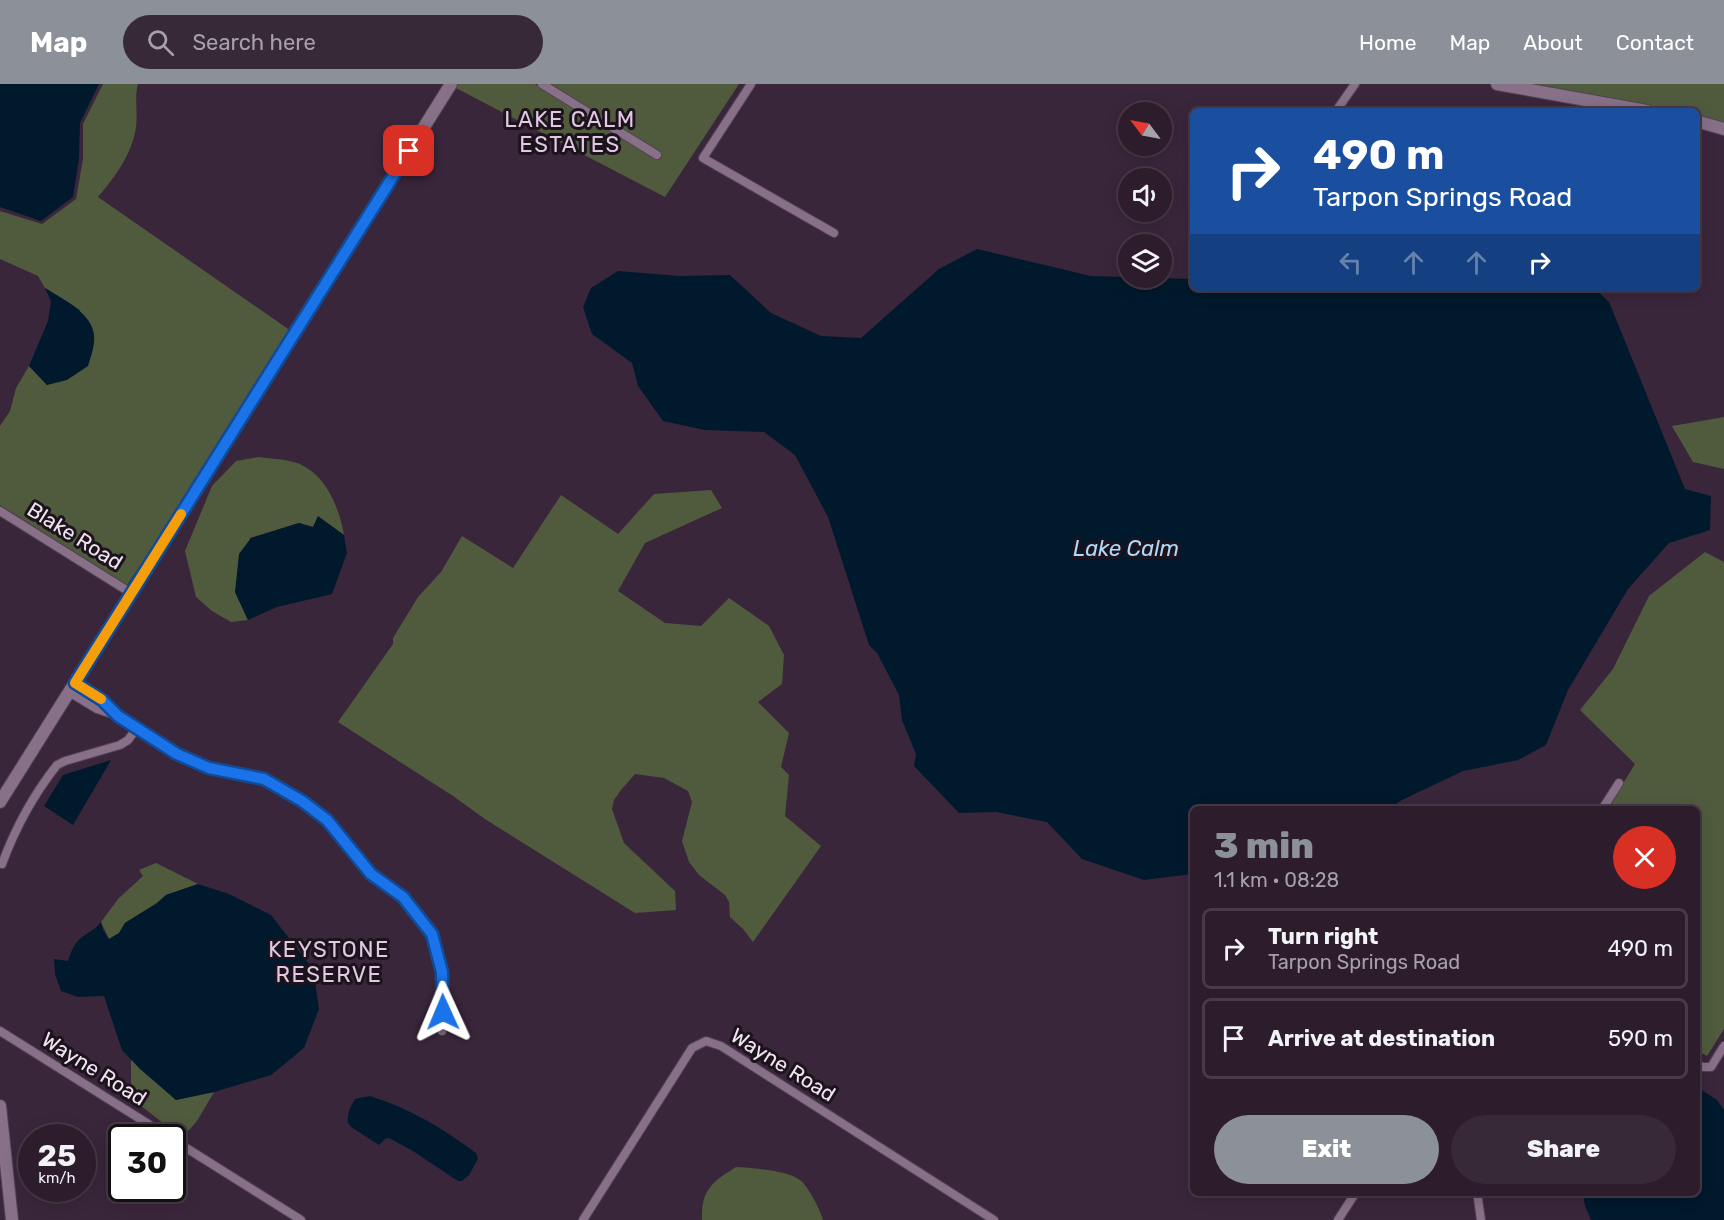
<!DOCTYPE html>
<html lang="en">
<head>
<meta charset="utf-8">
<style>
	:root { --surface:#2c1c2c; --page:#382938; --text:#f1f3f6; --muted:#a6a1a9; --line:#483a48; --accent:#8c9099 }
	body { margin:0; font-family:Rubik,sans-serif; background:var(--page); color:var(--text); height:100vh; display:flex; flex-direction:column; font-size:22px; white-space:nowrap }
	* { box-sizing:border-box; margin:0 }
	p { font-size:20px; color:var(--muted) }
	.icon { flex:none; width:33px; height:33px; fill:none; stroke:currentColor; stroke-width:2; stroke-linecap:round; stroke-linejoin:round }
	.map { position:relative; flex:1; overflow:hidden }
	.details { position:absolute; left:1190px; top:722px; width:510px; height:390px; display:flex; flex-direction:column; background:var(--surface); border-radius:9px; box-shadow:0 3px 15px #0003,0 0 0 2px var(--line) }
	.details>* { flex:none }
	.hud { position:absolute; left:1190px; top:24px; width:510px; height:183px; border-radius:9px; box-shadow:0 3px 15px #0003,0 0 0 2px var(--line); background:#1a4fa0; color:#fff; overflow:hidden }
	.needle { width:39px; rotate:302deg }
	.controls { position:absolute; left:1118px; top:18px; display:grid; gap:12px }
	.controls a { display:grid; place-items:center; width:54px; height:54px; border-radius:50%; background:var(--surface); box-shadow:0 3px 15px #0003,0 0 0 2px var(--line); font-size:30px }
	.speed { position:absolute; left:18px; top:1040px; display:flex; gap:12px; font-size:30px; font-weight:700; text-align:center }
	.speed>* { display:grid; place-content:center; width:78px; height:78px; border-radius:50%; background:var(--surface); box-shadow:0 3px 15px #0003,0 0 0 2px var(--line); line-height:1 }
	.speed small { font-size:15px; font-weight:400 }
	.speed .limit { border:3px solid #111; border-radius:9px; background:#fff; color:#111 }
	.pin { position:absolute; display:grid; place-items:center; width:51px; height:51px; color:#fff; margin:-26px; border-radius:12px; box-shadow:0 3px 9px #0006 }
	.me { position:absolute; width:66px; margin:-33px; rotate:359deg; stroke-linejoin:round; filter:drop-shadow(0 0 4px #0008) }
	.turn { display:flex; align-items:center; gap:21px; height:126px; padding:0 24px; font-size:27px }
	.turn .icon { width:78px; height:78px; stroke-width:2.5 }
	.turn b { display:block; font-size:42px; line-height:51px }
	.lanes { display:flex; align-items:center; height:57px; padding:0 24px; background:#0003; justify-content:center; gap:30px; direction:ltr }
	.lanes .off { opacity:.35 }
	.round { display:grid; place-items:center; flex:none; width:63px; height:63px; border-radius:32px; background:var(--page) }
	.summary { display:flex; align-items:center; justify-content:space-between; height:102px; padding:0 24px }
	h1 { font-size:36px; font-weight:800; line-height:45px; color:var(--accent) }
	.button { display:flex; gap:12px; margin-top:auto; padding:12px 24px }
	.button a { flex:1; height:69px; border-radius:36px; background:var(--accent); color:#fff; font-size:24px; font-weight:800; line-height:69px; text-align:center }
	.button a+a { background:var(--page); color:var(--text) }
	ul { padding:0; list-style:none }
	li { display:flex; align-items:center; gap:18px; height:81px; margin:0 12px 9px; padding:0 12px; border:3px solid var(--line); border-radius:9px }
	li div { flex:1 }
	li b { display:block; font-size:22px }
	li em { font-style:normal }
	header { display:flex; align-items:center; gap:36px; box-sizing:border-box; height:84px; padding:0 30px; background:var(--accent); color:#fff }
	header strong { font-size:28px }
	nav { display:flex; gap:33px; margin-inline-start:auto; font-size:21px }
	.search { width:420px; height:54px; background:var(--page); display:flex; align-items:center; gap:15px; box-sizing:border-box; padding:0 21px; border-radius:33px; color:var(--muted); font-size:22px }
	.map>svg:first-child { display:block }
	.green { fill:#505b3e }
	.water { fill:#00192c }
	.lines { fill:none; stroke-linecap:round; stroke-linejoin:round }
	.street-casing { stroke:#524254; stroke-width:10 }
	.secondary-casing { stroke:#524254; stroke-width:14 }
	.street { stroke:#877088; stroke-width:8 }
	.secondary { stroke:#877088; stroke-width:12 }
	.route-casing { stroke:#114b97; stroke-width:15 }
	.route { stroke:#1a73e8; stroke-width:10 }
	.slow { stroke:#f59e0b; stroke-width:10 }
	.labels { text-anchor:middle; stroke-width:6; stroke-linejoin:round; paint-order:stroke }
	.street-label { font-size:21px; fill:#f0e4f1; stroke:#1c131c }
	.neighbourhood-label { font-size:22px; letter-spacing:1.5px; fill:#e2c9e3; stroke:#1c131c }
	.water-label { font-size:22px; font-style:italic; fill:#aedbfd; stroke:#1c131c }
</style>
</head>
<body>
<header>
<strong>Map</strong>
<div class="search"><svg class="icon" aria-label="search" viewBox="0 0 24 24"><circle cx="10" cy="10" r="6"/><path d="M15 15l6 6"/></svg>Search here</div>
<nav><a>Home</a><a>Map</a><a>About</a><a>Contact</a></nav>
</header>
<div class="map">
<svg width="1724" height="1136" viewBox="0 0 1724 1136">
	<rect width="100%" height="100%" fill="#3a263b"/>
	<g class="green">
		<path d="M 103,0 L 138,0 C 134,14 138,28 136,43 C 132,70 115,93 98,113 L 291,247 L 192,404 L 127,501 L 0,421 L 0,342 L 10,327 L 16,304 L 29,282 L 47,301 L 80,226 L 45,204 L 38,192 L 0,175 L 0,127 L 42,140 L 76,115 L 83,75 L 83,40 Z"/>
		<polygon points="456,0 535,0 658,76 662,70 549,0 739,0 665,113 454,3"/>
		<polygon points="1526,0 1724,0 1724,43 1697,35 1696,27 1670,27"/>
		<polygon points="1724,333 1724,385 1693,378 1672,342"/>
		<path d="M 259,373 C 271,375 285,375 297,379 C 326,390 339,423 344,451 L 318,433 L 313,443 L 299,439 L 250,454 L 235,508 L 248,536 L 231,538 L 212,527 L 196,513 L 185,467 L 212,402 L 236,377 Z"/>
		<polygon points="711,406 722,424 645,459 618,507 665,539 701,542 729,514 769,542 784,571 782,600 758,618 789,649 781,683 789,691 785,732 821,762 753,858 743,845 730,833 729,818 725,811 699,791 689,778 682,757 692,718 688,707 664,694 635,690 621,706 614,716 612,725 624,759 675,807 676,826 635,829 485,735 453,712 338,638 393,560 393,554 418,513 441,488 462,452 513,484 561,411 618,450 654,410"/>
		<polygon points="1705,468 1724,478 1724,945 1707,972 1696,966 1696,724 1608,724 1635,680 1580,626 1613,585 1649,512"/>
		<polygon points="156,779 198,800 166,811 157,819 125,839 119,849 109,855 101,838 118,815 143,792 139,786"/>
		<polygon points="131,975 176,1016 214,1008 197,1037 182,1054 131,1014"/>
		<path d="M 736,1083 C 751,1084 787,1086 800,1096 C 808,1102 820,1125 823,1136 L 702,1136 C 701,1106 712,1098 736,1083 Z"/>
	</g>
	<g class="water">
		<polygon points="0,0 99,0 80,39 79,74 73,113 41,137 0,123"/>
		<polygon points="977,165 1091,192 1192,195 1192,204 1594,204 1609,218 1685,405 1711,412 1710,446 1669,459 1628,505 1568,606 1546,661 1518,676 1463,687 1402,716 1390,724 1192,724 1192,790 1144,796 1082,775 1047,738 996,728 959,729 914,682 916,670 902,636 899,611 877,569 869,561 828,433 795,371 764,348 705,346 663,337 638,302 632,279 592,250 583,223 591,204 618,187 680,192 730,191 771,229 821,252 861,254 939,185"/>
		<path d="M 45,204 C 64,216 98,231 94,259 C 93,267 90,275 88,282 L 67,296 L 47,301 L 29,282 L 48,237 L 51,217 Z"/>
		<polygon points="318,432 344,451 347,469 332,510 277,523 248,536 235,508 239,470 251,454 299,439 313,443"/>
		<polygon points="111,676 73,741 44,722 63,691"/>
		<path d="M 198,800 L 229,810 L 271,831 L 309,880 L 315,897 L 319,925 L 304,964 L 271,991 L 214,1008 L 176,1016 L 140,985 L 122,966 L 104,912 L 78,913 L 61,907 L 55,890 L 54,875 L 68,877 C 71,867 75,857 85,851 C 92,846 96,845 101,838 L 103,846 L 109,855 L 119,849 L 125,839 L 157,819 L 166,811 Z"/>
		<polygon points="1697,1003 1717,1016 1724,1026 1724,1136 1591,1136 1585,1122 1583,1109 1696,1108"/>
		<path d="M 370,1012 C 409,1024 444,1045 476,1069 L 478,1075 L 469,1091 L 462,1097 L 458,1097 L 413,1067 L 389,1054 L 385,1055 L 379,1061 L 351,1043 L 348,1039 C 347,1030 350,1023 355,1015 Z"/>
	</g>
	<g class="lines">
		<g class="street-casing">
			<g id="street">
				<polyline points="542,0 657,71"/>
				<polyline points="751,0 703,74 834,149"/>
				<polyline points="1336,27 1355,0"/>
				<polyline points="0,427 131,509"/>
				<polyline points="75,599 102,616 118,632 177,670 209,684 264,695 302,717 327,736 371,790 403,813 432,850 442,888 442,947"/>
				<polyline points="69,608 97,625 118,632"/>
				<polyline points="1603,724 1619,699"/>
				<path d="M 2,780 C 15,745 34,710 57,681 L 65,677 L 120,661 L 128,656 L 137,644"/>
				<polyline points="0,947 169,1053"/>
				<polyline points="1696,979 1702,983 1711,983 1724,962"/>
				<polyline points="172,1055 301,1136"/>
				<polyline points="1477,1108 1481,1136"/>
				<polyline points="583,1136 692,964 706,957 721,962 994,1136"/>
				<polyline points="1338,1136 1356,1108"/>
			</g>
		</g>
		<g class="secondary-casing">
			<g id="secondary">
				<polyline points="1497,0 1647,27"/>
				<polyline points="1696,37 1724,45"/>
				<polyline points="0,718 451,0"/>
				<polyline points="0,1022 12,1136"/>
			</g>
		</g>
		<use href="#street" class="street"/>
		<use href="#secondary" class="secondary"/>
	</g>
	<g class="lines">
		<g class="route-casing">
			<polyline id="route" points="409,67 75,599 102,616 118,632 177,670 209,684 264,695 302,717 327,736 371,790 403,813 432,850 442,888 443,928"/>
		</g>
		<use href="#route" class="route"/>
		<polyline class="slow" points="101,615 75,599 181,430"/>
	</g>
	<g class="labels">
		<g class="street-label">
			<text transform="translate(75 452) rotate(32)" y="7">Blake Road</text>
			<text transform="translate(783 981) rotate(32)" y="7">Wayne Road</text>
			<text transform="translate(94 985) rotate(32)" y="7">Wayne Road</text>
		</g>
		<g class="neighbourhood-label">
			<text x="570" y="43">LAKE CALM<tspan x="570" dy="25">ESTATES</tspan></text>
			<text x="329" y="873">KEYSTONE<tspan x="329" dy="25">RESERVE</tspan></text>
		</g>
		<g class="water-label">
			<text x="1126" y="472">Lake Calm</text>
		</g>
	</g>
</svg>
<div class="controls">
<a><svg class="needle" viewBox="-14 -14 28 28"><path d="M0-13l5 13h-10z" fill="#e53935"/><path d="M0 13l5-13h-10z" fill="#a6a1a9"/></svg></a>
<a><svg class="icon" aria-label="sound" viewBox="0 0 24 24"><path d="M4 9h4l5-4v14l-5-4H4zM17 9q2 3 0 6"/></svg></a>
<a><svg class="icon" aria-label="layers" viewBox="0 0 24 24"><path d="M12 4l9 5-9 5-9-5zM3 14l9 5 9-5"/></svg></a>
</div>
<div class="speed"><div>25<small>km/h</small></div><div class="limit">30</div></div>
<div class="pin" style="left:409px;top:67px;background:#d93025"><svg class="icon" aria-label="arrive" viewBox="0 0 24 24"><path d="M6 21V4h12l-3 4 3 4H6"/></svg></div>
<svg class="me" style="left:443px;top:928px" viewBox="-20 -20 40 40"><path d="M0-17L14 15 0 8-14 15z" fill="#1a73e8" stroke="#fff" stroke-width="4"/></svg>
<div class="hud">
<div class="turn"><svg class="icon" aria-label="right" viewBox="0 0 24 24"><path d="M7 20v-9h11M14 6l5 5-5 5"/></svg><div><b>490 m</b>Tarpon Springs Road</div></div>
<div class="lanes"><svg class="icon off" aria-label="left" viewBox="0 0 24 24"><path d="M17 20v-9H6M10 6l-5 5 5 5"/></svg><svg class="icon off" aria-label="ahead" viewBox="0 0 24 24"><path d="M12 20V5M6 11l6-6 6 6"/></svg><svg class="icon off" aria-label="ahead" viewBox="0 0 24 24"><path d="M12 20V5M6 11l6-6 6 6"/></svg><svg class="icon" aria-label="right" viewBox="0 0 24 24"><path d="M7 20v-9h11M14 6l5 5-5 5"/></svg></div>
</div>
<section class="details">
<div class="summary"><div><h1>3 min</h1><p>1.1 km · 08:28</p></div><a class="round" style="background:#d93025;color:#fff"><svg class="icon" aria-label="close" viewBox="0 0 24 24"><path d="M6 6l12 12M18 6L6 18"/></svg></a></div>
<ul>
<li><svg class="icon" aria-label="right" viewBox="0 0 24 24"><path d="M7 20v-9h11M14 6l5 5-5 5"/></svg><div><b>Turn right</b><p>Tarpon Springs Road</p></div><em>490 m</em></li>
<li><svg class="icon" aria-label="arrive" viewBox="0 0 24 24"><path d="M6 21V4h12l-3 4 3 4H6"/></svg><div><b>Arrive at destination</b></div><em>590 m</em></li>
</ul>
<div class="button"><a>Exit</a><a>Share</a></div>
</section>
</div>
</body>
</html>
